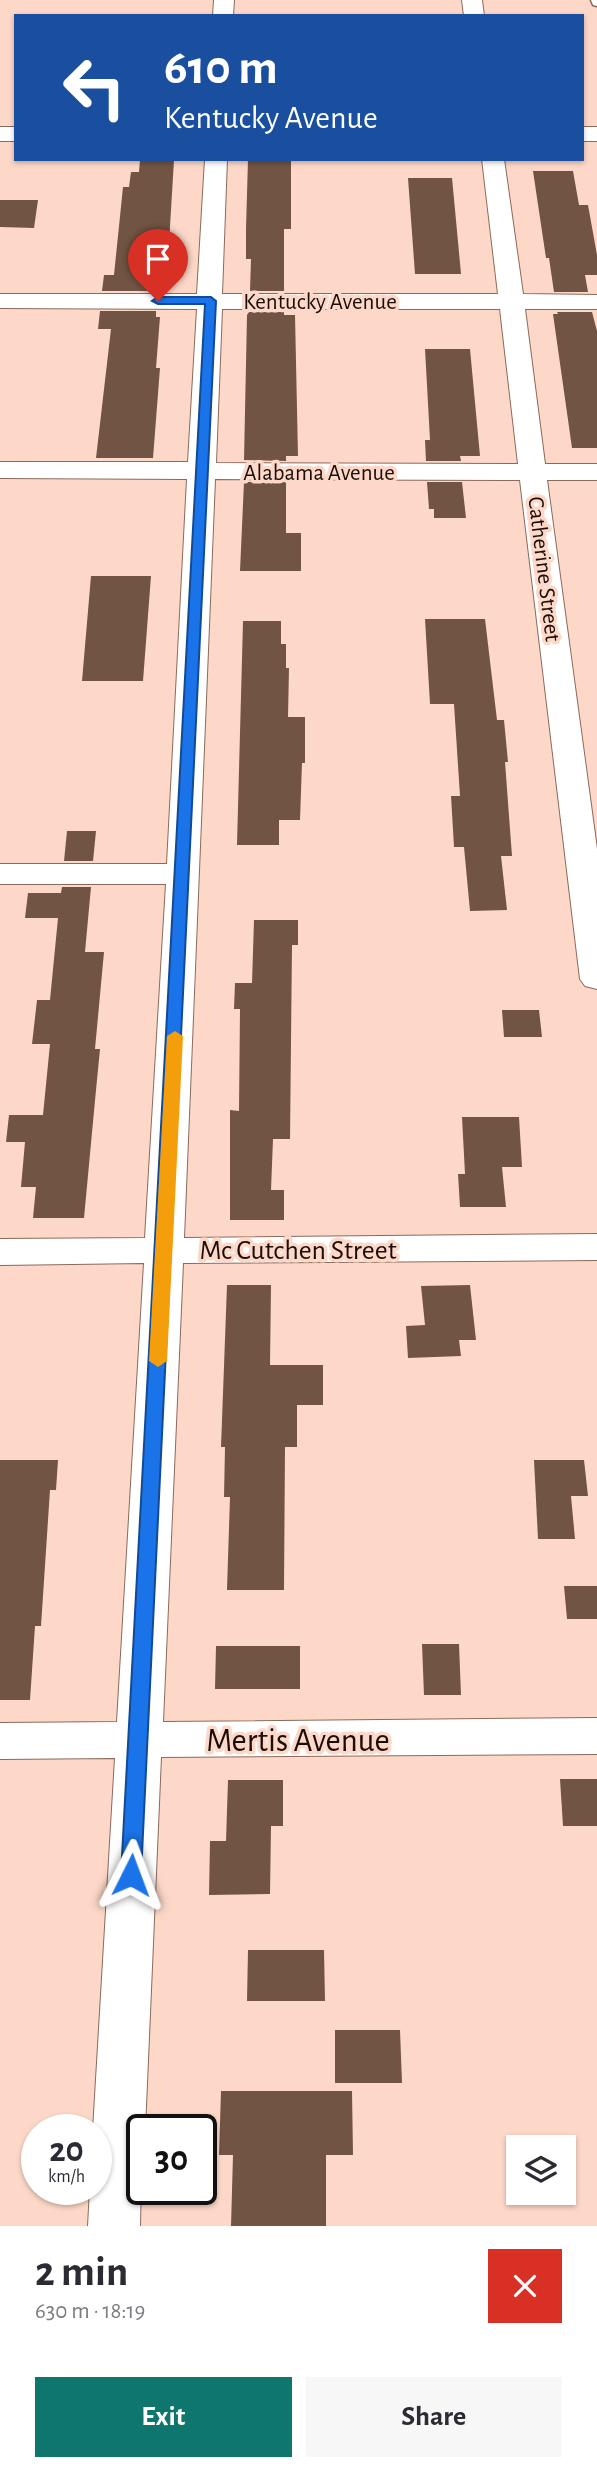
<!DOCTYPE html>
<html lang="en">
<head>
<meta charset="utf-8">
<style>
	:root { --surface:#fff; --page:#f7f7f7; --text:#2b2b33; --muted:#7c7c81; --accent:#0f766e }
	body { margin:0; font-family:"Alegreya Sans",sans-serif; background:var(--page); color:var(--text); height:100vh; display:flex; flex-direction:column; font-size:26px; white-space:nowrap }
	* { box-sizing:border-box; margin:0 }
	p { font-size:23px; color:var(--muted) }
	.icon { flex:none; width:38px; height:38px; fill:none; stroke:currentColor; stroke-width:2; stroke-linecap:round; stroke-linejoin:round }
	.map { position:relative; height:2226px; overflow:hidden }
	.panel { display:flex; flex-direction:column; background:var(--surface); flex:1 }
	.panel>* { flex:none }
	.guide { position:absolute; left:14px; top:14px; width:570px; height:147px; border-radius:0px; box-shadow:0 2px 5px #0004; background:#1a4fa0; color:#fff; overflow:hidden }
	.controls { position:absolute; left:506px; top:2135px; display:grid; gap:14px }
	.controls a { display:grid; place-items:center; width:70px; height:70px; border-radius:0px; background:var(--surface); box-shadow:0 2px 5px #0004; font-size:35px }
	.speed { position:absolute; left:21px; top:2114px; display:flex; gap:14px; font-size:35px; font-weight:700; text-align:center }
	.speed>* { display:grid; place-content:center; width:91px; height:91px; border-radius:50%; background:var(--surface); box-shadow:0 2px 5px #0004; line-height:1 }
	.speed small { font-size:18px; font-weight:400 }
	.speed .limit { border:4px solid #111; border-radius:10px; background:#fff; color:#111 }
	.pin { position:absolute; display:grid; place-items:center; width:60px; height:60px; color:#fff; margin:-72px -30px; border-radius:50% 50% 50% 0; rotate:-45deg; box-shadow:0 0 7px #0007 }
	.pin .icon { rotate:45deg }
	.me { position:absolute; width:77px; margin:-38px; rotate:3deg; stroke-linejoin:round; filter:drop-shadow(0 0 5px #0008) }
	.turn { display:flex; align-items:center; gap:24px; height:147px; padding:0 35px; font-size:32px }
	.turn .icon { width:91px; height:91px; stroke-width:2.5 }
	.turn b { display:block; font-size:49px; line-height:60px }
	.round { display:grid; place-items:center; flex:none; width:74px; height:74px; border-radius:0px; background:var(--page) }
	.summary { display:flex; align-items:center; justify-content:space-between; height:119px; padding:0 35px }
	h1 { font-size:42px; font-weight:700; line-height:52px }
	.button { display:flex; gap:14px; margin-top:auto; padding:14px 35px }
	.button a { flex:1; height:80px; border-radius:0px; background:var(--accent); color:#fff; font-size:28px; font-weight:700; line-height:80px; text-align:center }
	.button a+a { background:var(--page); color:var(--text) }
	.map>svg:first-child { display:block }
	.building { fill:#715443 }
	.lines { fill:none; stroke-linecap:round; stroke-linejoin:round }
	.service-casing { stroke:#8a6a5b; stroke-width:3 }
	.minor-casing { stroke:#8a6a5b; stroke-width:2 }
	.service { fill:#fff; fill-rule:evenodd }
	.minor { fill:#fff; fill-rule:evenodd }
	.route { fill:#1a73e8; stroke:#114b97; stroke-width:2 }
	.slow { fill:#f59e0b }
	.labels { text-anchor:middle; stroke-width:7; stroke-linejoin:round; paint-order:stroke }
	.far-street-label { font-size:23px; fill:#1a0e09; stroke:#fdd8c8 }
	.street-label { font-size:28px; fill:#1a0e09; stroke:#fdd8c8 }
	.near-street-label { font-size:33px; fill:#1a0e09; stroke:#fdd8c8 }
</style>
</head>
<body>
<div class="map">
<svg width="597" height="2226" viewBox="0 0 597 2226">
	<rect width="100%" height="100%" fill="#fdd8c8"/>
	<g class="building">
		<polygon points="248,159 291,159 291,229 284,229 284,291 250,291 251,259 246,259 246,229"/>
		<polygon points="140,160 174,160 169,243 167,243 165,258 161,258 158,291 102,291 104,275 114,275 123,187 129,187 131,172 139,172"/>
		<polygon points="533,171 573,171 579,205 588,205 597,255 597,275 585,275 588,292 554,292 549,258 546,258"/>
		<polygon points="408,178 452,178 461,274 415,274"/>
		<polygon points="0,200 38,200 34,228 0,227"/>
		<polygon points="100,311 156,311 156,317 160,317 156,368 160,368 153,458 96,458 111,329 98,329"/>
		<polygon points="249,312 284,312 284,315 295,315 298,456 286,456 286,461 244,460 247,315"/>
		<polygon points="557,312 592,312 597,331 597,448 572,448 553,314 558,314"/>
		<polygon points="425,349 470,349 480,456 460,456 461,461 426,461 425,440 430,440"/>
		<polygon points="244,482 286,482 286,533 301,533 301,571 240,571"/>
		<polygon points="427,482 462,482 466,518 434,518 434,509 429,509"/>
		<polygon points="91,576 151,576 143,681 82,681"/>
		<polygon points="425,619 485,619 497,720 504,720 508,762 505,762 512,856 501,856 507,910 470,911 464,847 454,847 451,796 460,796 454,704 430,704"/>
		<polygon points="243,621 281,621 281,644 286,644 286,668 289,668 288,717 305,717 305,763 302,763 300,820 279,820 279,845 237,845"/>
		<polygon points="67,831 96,831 93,861 64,861"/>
		<polygon points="62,887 91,887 85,952 104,952 95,1049 100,1049 96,1090 84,1218 33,1218 36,1187 21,1187 25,1142 6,1142 9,1115 43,1115 50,1044 32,1044 37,1000 50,1000 58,918 25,918 28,893 61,893"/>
		<polygon points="254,920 298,920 298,945 292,945 290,1139 273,1139 271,1190 284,1190 284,1220 230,1220 230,1110 239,1111 240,1009 234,1009 235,983 252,983"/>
		<polygon points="502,1010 539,1010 542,1037 504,1037"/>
		<polygon points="462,1117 519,1117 522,1167 502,1167 506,1207 460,1207 458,1174 465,1174"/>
		<polygon points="227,1285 271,1285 270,1365 323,1365 323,1405 297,1405 297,1447 285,1447 284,1590 227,1590 230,1497 224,1497 225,1447 221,1447"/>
		<polygon points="470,1285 476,1340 459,1340 461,1356 408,1358 406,1326 425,1325 421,1286"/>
		<polygon points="0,1460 58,1460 56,1490 50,1490 41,1626 35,1626 30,1700 0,1700"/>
		<polygon points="534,1460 584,1460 588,1496 571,1496 575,1539 538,1539"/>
		<polygon points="564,1586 597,1586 597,1619 567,1619"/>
		<polygon points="422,1644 459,1644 461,1695 424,1695"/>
		<polygon points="216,1646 300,1646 300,1689 215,1689"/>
		<polygon points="560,1779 597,1779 597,1826 563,1826"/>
		<polygon points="228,1780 283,1780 283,1826 271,1826 270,1894 209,1895 210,1841 226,1841"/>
		<polygon points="248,1950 324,1950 325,2001 247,2001"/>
		<polygon points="335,2030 400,2030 402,2083 335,2083"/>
		<polygon points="221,2091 352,2091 353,2155 326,2155 326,2226 231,2226 233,2155 219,2155"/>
	</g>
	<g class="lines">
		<g class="service-casing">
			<polygon id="service" points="591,0 597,0 597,6 593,5"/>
		</g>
		<g class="minor-casing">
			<g id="minor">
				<polygon points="214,0 234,0 233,16 213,16"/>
				<polygon points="462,0 482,0 484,16 464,16"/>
				<rect x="0" y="127" width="16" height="14"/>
				<rect x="583" y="127" width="14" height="14"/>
				<path d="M 205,159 L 227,159 L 222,294 L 498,294 L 482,159 L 504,159 L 523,294 L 597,295 L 597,309 L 525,309 L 545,464 L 597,464 L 597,480 L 547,480 L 597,849 L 597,989 L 585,986 L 580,979 L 520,480 L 215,479 L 184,1238 L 597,1234 L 597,1260 L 183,1263 L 163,1722 L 597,1718 L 597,1754 L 161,1757 L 145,2130 L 142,2130 L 140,2226 L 88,2226 L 90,2189 L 96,2189 L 96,2130 L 93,2130 L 115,1758 L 0,1759 L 0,1723 L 117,1722 L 144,1263 L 0,1265 L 0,1239 L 145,1238 L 166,884 L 0,884 L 0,864 L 167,864 L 187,479 L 0,478 L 0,462 L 188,462 L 197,309 L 0,308 L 0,294 L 197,294 ZM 222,309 L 500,309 L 518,464 L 216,463 Z"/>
			</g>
		</g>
		<use href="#service" class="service"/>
		<use href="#minor" class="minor"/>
	</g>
	<polygon class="route" points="211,297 216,301 141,1875 138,1881 131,1883 124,1881 121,1875 205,304 158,304 152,301 158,297"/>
	<polygon class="slow" points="175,1031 183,1036 167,1361 158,1367 149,1361 167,1036"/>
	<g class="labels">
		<g class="far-street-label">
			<text x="320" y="309">Kentucky Avenue</text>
			<text x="319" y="480">Alabama Avenue</text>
			<text transform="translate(545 569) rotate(83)" y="8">Catherine Street</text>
		</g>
		<g class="street-label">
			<text x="298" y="1259">Mc Cutchen Street</text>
		</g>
		<g class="near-street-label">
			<text x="298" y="1751">Mertis Avenue</text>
		</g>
	</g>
</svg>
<div class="controls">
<a><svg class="icon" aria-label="layers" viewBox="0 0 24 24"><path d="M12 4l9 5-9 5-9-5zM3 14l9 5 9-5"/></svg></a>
</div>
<div class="speed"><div>20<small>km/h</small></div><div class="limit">30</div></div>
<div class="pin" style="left:158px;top:301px;background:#d93025"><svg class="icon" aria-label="arrive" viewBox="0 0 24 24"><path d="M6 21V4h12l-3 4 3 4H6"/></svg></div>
<svg class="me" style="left:131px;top:1875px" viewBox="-20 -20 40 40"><path d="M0-17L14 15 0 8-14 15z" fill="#1a73e8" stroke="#fff" stroke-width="4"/></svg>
<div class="guide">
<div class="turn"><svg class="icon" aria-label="left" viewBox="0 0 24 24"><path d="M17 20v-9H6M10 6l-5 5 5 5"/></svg><div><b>610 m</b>Kentucky Avenue</div></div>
</div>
</div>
<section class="panel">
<div class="summary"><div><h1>2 min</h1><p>630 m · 18:19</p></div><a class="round" style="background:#d93025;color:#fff"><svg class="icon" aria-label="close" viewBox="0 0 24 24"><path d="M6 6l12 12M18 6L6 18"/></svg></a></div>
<div class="button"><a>Exit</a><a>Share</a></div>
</section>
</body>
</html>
